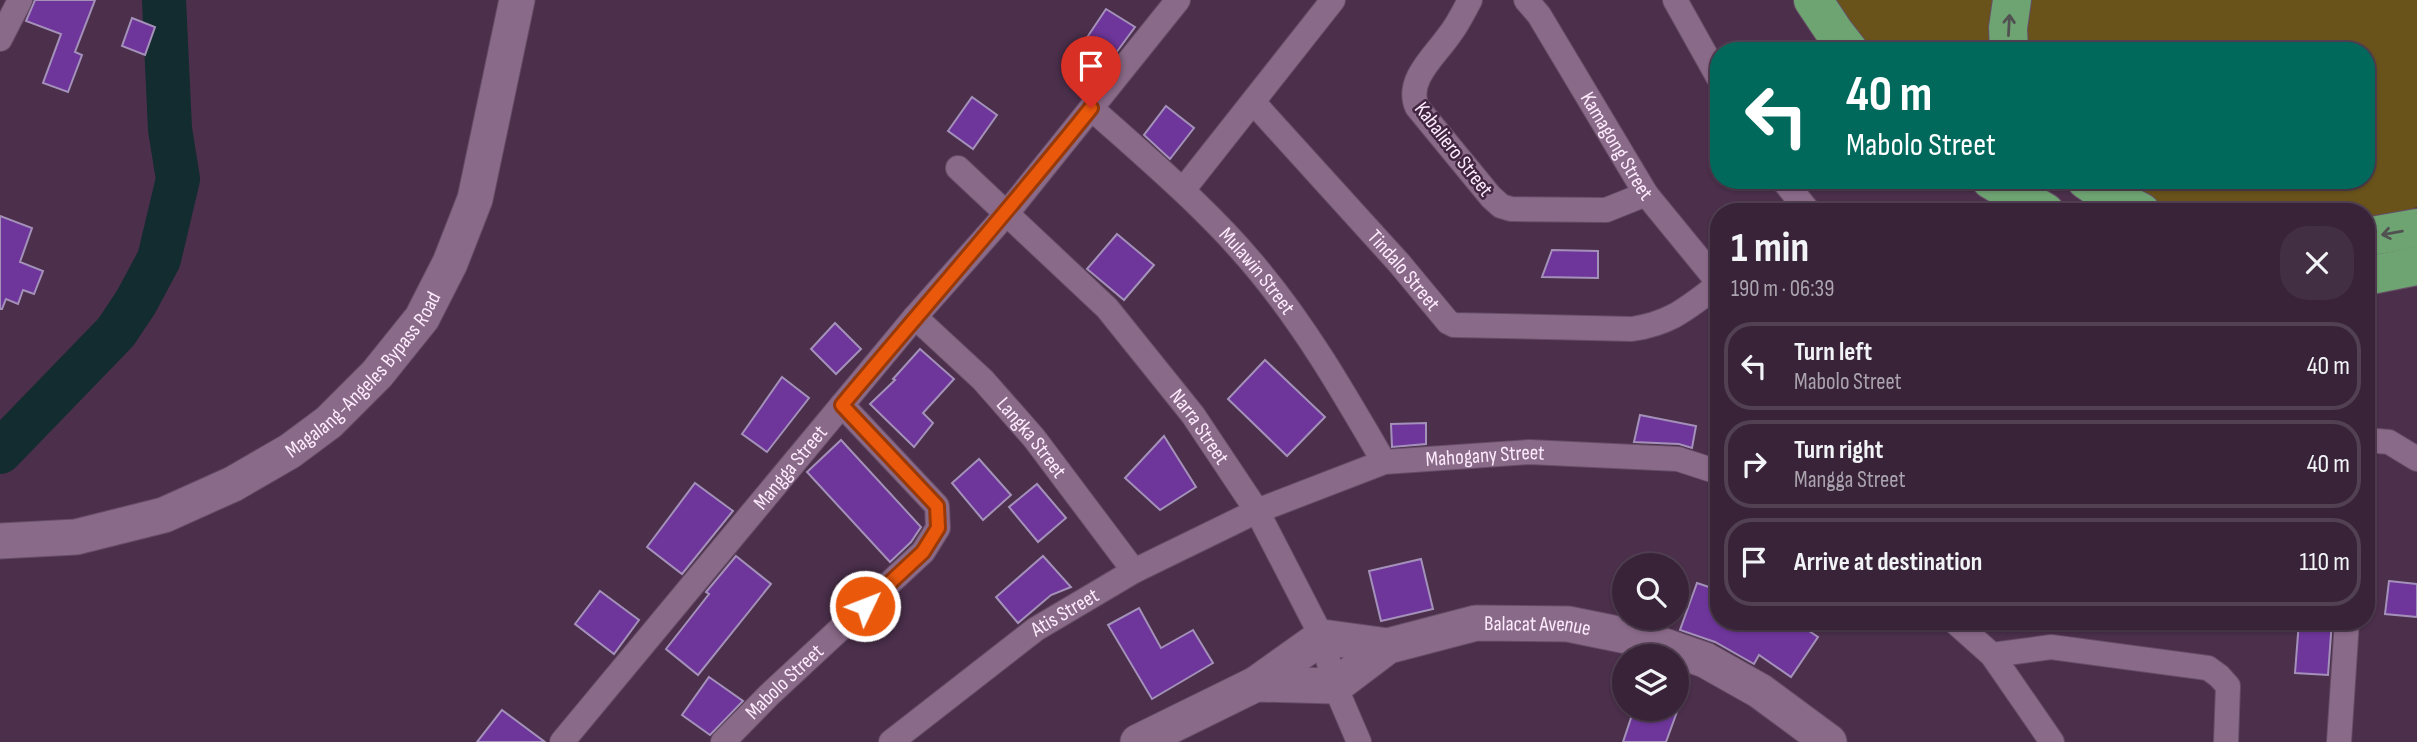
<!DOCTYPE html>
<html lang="en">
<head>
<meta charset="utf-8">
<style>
	:root { --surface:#382338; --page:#432f43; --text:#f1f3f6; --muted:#aba4ae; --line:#524053 }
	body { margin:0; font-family:"Sofia Sans Condensed",sans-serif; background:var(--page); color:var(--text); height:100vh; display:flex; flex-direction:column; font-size:26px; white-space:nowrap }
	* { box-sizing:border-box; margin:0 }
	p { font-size:23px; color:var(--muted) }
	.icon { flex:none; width:38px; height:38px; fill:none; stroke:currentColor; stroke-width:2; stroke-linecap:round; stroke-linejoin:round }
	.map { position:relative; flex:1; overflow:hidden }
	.panel { position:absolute; left:1710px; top:203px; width:665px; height:427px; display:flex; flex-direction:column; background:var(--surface); border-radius:28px; box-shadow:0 2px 5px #0004,0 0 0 2px var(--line) }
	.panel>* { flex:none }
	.top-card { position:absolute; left:1710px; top:42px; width:665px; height:147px; border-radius:28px; box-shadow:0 2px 5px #0004,0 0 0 2px var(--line); background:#00695c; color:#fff; overflow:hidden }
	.controls { position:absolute; left:1612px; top:553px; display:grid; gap:14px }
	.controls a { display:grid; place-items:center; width:77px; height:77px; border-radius:50%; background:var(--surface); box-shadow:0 2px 5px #0004,0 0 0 2px var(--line); font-size:35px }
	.pin { position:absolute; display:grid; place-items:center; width:60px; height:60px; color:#fff; margin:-72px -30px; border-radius:50% 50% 50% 0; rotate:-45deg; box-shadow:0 0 7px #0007 }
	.pin .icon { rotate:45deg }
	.me { position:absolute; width:77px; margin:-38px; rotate:47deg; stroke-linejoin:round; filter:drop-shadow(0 0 5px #0008) }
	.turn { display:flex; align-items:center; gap:24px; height:147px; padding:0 21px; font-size:32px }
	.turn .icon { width:91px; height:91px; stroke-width:2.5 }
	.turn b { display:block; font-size:49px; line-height:60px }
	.round { display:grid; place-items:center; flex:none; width:74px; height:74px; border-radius:28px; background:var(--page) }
	.head { display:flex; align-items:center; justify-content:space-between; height:119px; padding:0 21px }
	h1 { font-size:42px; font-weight:700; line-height:52px }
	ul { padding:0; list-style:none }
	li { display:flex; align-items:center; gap:21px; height:88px; margin:0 14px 10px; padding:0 7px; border:4px solid var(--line); border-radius:28px }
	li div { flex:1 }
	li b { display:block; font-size:26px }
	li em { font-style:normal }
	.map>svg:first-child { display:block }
	.green { fill:#69531b }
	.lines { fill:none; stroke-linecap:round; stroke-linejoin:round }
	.river { stroke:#122c2f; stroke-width:44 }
	.building { fill:#6e369b; stroke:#a491b9; stroke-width:2 }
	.street-casing { stroke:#664d66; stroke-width:26 }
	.secondary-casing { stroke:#664d66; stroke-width:37 }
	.highway-casing { stroke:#664d66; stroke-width:40 }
	.street { stroke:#8a6a89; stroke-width:24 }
	.secondary { stroke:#8a6a89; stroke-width:35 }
	.highway { stroke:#6ea372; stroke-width:38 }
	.oneway { stroke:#515152 }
	.route-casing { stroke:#983908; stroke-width:18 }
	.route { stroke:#ea580c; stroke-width:12 }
	.labels { text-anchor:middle; stroke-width:5; stroke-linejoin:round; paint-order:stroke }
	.street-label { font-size:21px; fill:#fdebfd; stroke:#412541 }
</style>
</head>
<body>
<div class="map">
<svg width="2417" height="742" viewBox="0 0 2417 742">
	<rect width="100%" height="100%" fill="#4b2f4b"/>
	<g class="green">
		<polygon points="1829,0 1995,0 1989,51 1868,51 1852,36"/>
		<polygon points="2025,0 2417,0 2417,207 2389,217 2366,219 2366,212 2182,212 2133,193 2113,180 2366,180 2366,51 2021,51"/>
	</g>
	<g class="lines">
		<polyline class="river" points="0,452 116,332 136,302 159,259 178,179 170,129 164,0"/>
	</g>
	<g class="building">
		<polygon points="35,0 95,0 75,52 82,55 68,92 43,83 61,34 26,21"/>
		<polygon points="1106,9 1135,27 1113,57 1086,39"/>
		<polygon points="132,18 155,27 145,55 122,46"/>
		<polygon points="972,97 997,115 973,149 948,131"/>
		<polygon points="1166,106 1194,128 1170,159 1144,135"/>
		<polygon points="0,216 32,228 20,262 43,271 34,294 23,290 18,304 6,299 2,309 0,309"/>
		<polygon points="1117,234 1154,265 1124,300 1087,269"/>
		<polygon points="1552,250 1598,251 1598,278 1542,277"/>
		<polygon points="835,323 861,349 836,374 811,349"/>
		<polygon points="920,349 954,379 923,413 933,423 914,447 870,404 895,380 893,379"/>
		<polygon points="1265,360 1325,417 1287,456 1228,399"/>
		<polygon points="782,377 809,398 767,452 742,434"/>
		<polygon points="1640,415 1696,426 1692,448 1679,444 1634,442"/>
		<polygon points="1426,423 1426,444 1392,447 1391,424"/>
		<polygon points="1164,436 1196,487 1160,510 1125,478"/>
		<polygon points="841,440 921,527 911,542 890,562 807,472"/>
		<polygon points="979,459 1011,495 983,520 952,483"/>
		<polygon points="695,483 733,511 682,574 647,547"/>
		<polygon points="1037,484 1066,518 1038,542 1009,507"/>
		<polygon points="736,556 771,584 698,675 666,649 709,594 706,592"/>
		<polygon points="1043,556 1071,587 1051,595 1018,623 996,597"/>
		<polygon points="1421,559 1433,609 1381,621 1369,571"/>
		<polygon points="2389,581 2417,584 2417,617 2385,614"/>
		<polygon points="1697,583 1718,590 1718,621 1794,621 1818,637 1791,677 1759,655 1754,664 1715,642 1680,630"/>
		<polygon points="600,591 639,620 614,654 575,624"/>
		<polygon points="1139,608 1161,648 1193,630 1213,663 1152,699 1108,625"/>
		<polygon points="2299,621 2332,621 2328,675 2295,673"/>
		<polygon points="709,677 743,701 710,735 682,715"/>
		<polygon points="1634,709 1678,709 1666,742 1623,742"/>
		<polygon points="502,710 545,742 477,742"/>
	</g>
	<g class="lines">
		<g class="street-casing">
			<g id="street">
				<path d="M 1470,0 C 1464,11 1458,24 1450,34 C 1436,55 1405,80 1417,107 L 1491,197 L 1501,206 L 1511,209 L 1606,210 L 1646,194"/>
				<path id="s1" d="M 1526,0 L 1539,15 L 1646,194 L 1718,282"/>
				<polyline points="1675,0 1718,77"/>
				<polyline points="0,39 20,0"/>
				<path id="s2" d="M 1253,102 L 1399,263 L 1448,322 L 1454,325 L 1632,329 C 1672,323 1687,308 1718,285"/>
				<path id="s3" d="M 1091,108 C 1148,159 1211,212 1259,271 C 1308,330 1346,397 1384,462"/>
				<path id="s4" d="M 958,168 L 1107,308 L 1193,415 L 1257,511 L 1322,637 L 1335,686 L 1359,742"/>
				<polyline points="1783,180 1809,212"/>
				<polyline points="1183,190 1333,0"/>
				<path id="s5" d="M 915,317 L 983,380 L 1034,438 L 1134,571"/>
				<polyline points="2366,440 2389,442 2417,459"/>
				<polyline points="1954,621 1992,655 2052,742"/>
				<polyline points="1992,655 2051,647 2208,668 2219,676 2228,686 2226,742"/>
				<path id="s6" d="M 562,742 L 915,317 L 1007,213 L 1178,0"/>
				<path id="s7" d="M 723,742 L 769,695 L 923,552 L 938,528 L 937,506 L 842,405"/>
				<path id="s8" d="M 891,742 L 1036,629 L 1134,571 L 1257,511 L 1384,462 L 1529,452 L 1678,459 L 1718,472"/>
				<polyline points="2339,742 2347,621"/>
			</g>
		</g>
		<g class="secondary-casing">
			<g id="secondary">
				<path id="s9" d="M 0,541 L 76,537 L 164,515 L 233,484 L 290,451 L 329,422 L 377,374 L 422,318 L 450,263 L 475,199 L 517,0"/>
				<path id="s10" d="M 1256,684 L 1335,686 L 1388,646 L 1476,623 L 1568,624 L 1647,640 L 1705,660 L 1760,691 L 1829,742"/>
				<polyline points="1138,742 1256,684 1322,637 1388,646"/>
			</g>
		</g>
		<g class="highway-casing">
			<g id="highway">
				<polyline points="1813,0 1835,33 1849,51"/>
				<polyline points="2009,51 2008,28 2012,0"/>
				<polyline points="1991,180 2045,212"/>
				<polyline points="2086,180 2105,193 2141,212"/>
				<polyline points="2366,237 2417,228"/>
				<polyline points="2366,276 2417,266"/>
			</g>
		</g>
		<use href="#street" class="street"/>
		<use href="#secondary" class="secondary"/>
		<use href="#highway" class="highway"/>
	</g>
	<defs><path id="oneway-shaft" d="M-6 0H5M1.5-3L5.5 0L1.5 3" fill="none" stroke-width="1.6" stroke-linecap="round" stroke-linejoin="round" transform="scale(1.75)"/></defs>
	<g class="oneway">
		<use href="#oneway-shaft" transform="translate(2009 25) rotate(-87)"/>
		<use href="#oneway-shaft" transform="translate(2392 233) rotate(170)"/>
	</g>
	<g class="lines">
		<g class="route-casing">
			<path id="route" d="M 865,606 L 923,552 L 938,528 L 937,506 L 842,405 C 925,306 1010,209 1091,108"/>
		</g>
		<use href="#route" class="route"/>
	</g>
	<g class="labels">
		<g class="street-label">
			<text dy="7" stroke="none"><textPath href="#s1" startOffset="172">Kamagong Street</textPath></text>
			<text transform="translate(1454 149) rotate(52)" y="7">Kabaliero Street</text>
			<text dy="7" stroke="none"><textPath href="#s2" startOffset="226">Tindalo Street</textPath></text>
			<text dy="7" stroke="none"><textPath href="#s3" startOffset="233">Mulawin Street</textPath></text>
			<text dy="7" stroke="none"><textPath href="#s9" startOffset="415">Magalang-Angeles Bypass Road</textPath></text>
			<text dy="7" stroke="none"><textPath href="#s4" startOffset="355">Narra Street</textPath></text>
			<text dy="7" stroke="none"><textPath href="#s5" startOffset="168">Langka Street</textPath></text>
			<text dy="7" stroke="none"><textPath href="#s8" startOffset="672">Mahogany Street</textPath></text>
			<text dy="7" stroke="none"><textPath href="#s6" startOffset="357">Mangga Street</textPath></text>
			<text dy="7" stroke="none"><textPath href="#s8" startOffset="217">Atis Street</textPath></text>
			<text dy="7" stroke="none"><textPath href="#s10" startOffset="298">Balacat Avenue</textPath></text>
			<text dy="7" stroke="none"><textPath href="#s7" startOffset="86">Mabolo Street</textPath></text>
		</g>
	</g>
</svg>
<div class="controls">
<a><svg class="icon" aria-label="search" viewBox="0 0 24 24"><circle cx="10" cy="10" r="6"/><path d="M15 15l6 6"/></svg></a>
<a><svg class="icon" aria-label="layers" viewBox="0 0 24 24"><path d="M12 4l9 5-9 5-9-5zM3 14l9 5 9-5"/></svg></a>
</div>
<div class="pin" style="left:1091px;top:108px;background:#d93025"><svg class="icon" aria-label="arrive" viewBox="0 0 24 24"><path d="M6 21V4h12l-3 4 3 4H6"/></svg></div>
<svg class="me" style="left:865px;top:606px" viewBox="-20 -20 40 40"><circle r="17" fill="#ea580c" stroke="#fff" stroke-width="3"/><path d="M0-11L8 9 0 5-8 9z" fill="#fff"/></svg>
<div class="top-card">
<div class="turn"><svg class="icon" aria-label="left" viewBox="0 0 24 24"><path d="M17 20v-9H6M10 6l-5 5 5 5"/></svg><div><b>40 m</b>Mabolo Street</div></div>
</div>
<section class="panel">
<div class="head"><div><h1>1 min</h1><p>190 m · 06:39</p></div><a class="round"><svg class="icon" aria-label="close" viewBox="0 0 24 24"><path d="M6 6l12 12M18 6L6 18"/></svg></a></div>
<ul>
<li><svg class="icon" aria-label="left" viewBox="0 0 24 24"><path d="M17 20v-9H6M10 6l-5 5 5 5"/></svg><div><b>Turn left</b><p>Mabolo Street</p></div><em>40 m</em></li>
<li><svg class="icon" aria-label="right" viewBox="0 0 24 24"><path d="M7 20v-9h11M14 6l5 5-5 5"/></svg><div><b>Turn right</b><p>Mangga Street</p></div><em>40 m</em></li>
<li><svg class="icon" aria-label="arrive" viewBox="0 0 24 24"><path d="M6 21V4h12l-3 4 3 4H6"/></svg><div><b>Arrive at destination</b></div><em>110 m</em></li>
</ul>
</section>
</div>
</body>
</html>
